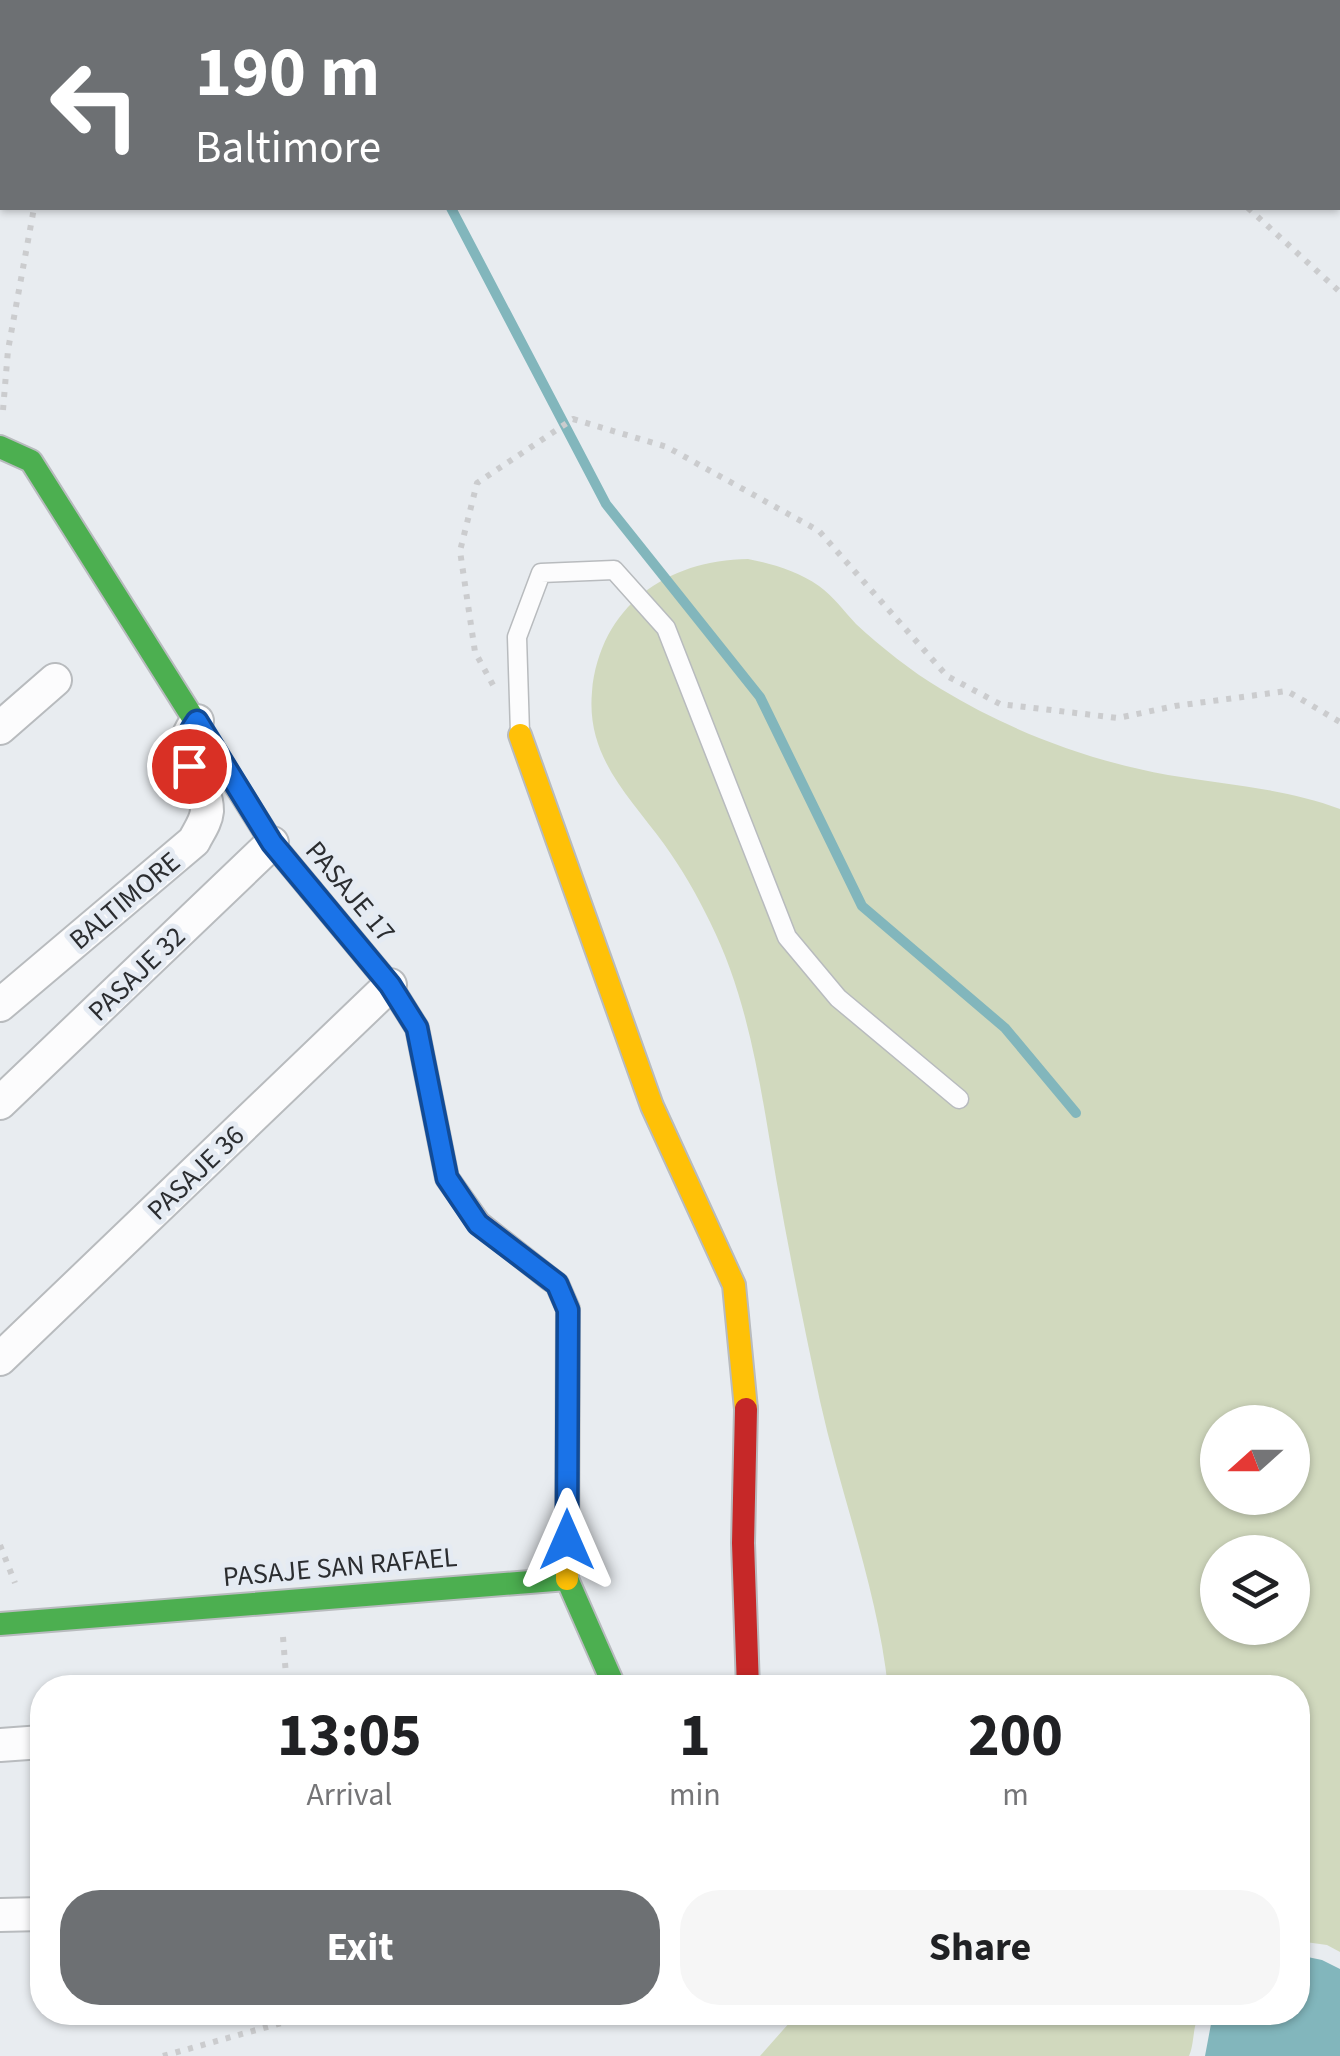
<!DOCTYPE html>
<html lang="en">
<head>
<meta charset="utf-8">
<style>
	:root { --surface:#fff; --page:#f6f6f6; --text:#202124; --muted:#757577; --accent:#6d7073 }
	body { margin:0; font-family:"Source Sans 3",sans-serif; background:var(--page); color:var(--text); height:100vh; display:flex; flex-direction:column; font-size:38px; white-space:nowrap }
	* { box-sizing:border-box; margin:0 }
	p { font-size:32px; color:var(--muted) }
	.icon { flex:none; width:55px; height:55px; fill:none; stroke:currentColor; stroke-width:2; stroke-linecap:round; stroke-linejoin:round }
	.map { position:relative; flex:1; overflow:hidden }
	.sheet { position:absolute; left:30px; top:1675px; width:1280px; height:350px; display:flex; flex-direction:column; background:var(--surface); border-radius:40px; box-shadow:0 2px 8px #0004 }
	.sheet>* { flex:none }
	.top-card { position:absolute; left:0px; top:0px; width:1340px; height:210px; box-shadow:0 2px 8px #0004; background:#6d7073; color:#fff; overflow:hidden }
	.needle { width:65px; rotate:249deg }
	.fabs { position:absolute; left:1200px; top:1405px; display:grid; gap:20px }
	.fabs a { display:grid; place-items:center; width:110px; height:110px; border-radius:50%; background:var(--surface); box-shadow:0 2px 8px #0004; font-size:50px }
	.pin { position:absolute; display:grid; place-items:center; width:85px; height:85px; color:#fff; margin:-42px; border:5px solid #fff; border-radius:50%; box-shadow:0 2px 10px #0007 }
	.me { position:absolute; width:110px; margin:-55px; rotate:0deg; stroke-linejoin:round; filter:drop-shadow(0 0 8px #0008) }
	.turn { display:flex; align-items:center; gap:35px; height:210px; padding:0 30px; font-size:45px }
	.turn .icon { width:130px; height:130px; stroke-width:2.5 }
	.turn b { display:block; font-size:70px; line-height:85px }
	.eta { display:flex; justify-content:space-evenly; align-items:center; height:170px; text-align:center }
	.eta b { font-size:60px; font-weight:700; line-height:70px }
	.primary-button { display:flex; gap:20px; margin-top:auto; padding:20px 30px }
	.primary-button a { flex:1; height:115px; border-radius:40px; background:var(--accent); color:#fff; font-size:40px; font-weight:700; line-height:115px; text-align:center }
	.primary-button a+a { background:var(--page); color:var(--text) }
	.map>svg:first-child { display:block }
	.green { fill:#d1d9be; fill-rule:evenodd }
	.water { fill:#82b6bc }
	.lines { fill:none; stroke-linecap:round; stroke-linejoin:round }
	.stream { stroke:#82b6bc; stroke-width:10 }
	.lane-casing { stroke:#b8bbbe; stroke-width:21 }
	.street-casing { stroke:#b8bbbe; stroke-width:36 }
	.fast-casing { stroke:#b8bbbe; stroke-width:26 }
	.slow-casing { stroke:#b8bbbe; stroke-width:26 }
	.jam-casing { stroke:#b8bbbe; stroke-width:26 }
	.path { stroke:#cbccce; stroke-width:6; stroke-dasharray:5 8; stroke-linecap:butt }
	.lane { stroke:#fcfcfd; stroke-width:18 }
	.street { stroke:#fcfcfd; stroke-width:32 }
	.fast { stroke:#4caf50; stroke-width:22 }
	.slow { stroke:#ffc107; stroke-width:22 }
	.jam { stroke:#c62828; stroke-width:22 }
	.route-casing { stroke:#114b97; stroke-width:25 }
	.route { stroke:#1a73e8; stroke-width:18 }
	.labels { text-anchor:middle; stroke-width:10; stroke-linejoin:round; paint-order:stroke }
	.street-label { font-size:28px; fill:#2b2d30; stroke:#e5ebf3 }
</style>
</head>
<body>
<div class="map">
<svg width="1340" height="2056" viewBox="0 0 1340 2056">
	<rect width="100%" height="100%" fill="#e8ecf0"/>
	<g class="green">
		<path d="M 748,559 C 773,564 797,571 819,586 C 834,597 844,611 856,624 C 882,648 911,671 941,689 C 1012,732 1087,760 1168,775 C 1226,785 1284,788 1340,809 L 1340,1952 L 1327,1945 L 1298,1941 L 1298,1688 L 888,1688 C 878,1591 841,1496 820,1401 C 804,1327 789,1252 776,1178 C 761,1091 750,1002 710,922 C 697,895 682,869 664,844 C 629,796 586,757 592,692 C 600,606 667,560 748,559 ZM 1218,1422 L 1292,1422 L 1292,1498 L 1218,1498 ZM 1218,1552 L 1292,1552 L 1292,1628 L 1218,1628 Z"/>
		<path d="M 798,2013 L 798,2012 L 1201,2013 C 1192,2023 1195,2043 1189,2056 L 760,2056 Z"/>
	</g>
	<polygon class="water" points="1298,1955 1322,1960 1340,1969 1340,2056 1205,2056 1211,2024 1221,2013 1298,2012"/>
	<g class="lines">
		<g class="stream">
			<polyline points="370,0 370,2"/>
			<polyline points="451,208 606,504 760,697 862,906 1005,1028 1076,1113"/>
		</g>
		<g class="lane-casing">
			<polyline id="lane" points="520,733 517,637 541,573 614,570 666,628 787,937 838,998 959,1099"/>
		</g>
		<g class="street-casing">
			<g id="street">
				<polyline points="1246,0 1250,2"/>
				<polyline points="1338,55 1340,57"/>
				<polyline points="0,728 55,680"/>
				<path d="M 0,1005 L 194,841 C 199,831 206,822 207,811 C 207,773 165,766 197,721"/>
				<polyline points="0,1103 272,843"/>
				<polyline points="0,1359 390,985"/>
				<polyline points="0,1745 42,1742"/>
				<polyline points="0,1915 42,1914"/>
			</g>
		</g>
		<g class="fast-casing">
			<g id="fast">
				<polyline points="0,447 31,461 272,843 311,890"/>
				<polyline points="0,1624 567,1579 615,1688"/>
			</g>
		</g>
		<g class="slow-casing">
			<g id="slow">
				<polyline points="520,735 652,1106 734,1285 746,1409"/>
				<polyline points="550,1279 557,1284 568,1309 567,1579"/>
			</g>
		</g>
		<g class="jam-casing">
			<g id="jam">
				<polyline points="311,890 390,985 417,1028 447,1178 479,1223 550,1279"/>
				<polyline points="746,1409 743,1543 748,1688"/>
			</g>
		</g>
		<g class="path">
			<polyline points="743,0 748,2"/>
			<polyline points="80,2 80,0"/>
			<polyline points="1248,208 1340,292"/>
			<polyline points="3,410 8,350 34,208"/>
			<polyline points="493,685 475,652 460,551 477,483 573,419 667,447 819,531 947,676 1000,704 1118,718 1175,706 1287,691 1340,722"/>
			<polyline points="0,1545 15,1583"/>
			<polyline points="283,1637 287,1688"/>
			<polyline points="163,2056 303,2017 352,2012"/>
		</g>
		<use href="#lane" class="lane"/>
		<use href="#street" class="street"/>
		<use href="#fast" class="fast"/>
		<use href="#slow" class="slow"/>
		<use href="#jam" class="jam"/>
	</g>
	<g class="lines">
		<g class="route-casing">
			<path id="route" d="M 189,766 C 182,747 185,738 197,721 L 272,843 L 390,985 L 417,1028 L 447,1178 L 478,1224 L 557,1284 L 568,1310 L 567,1540"/>
		</g>
		<use href="#route" class="route"/>
	</g>
	<g class="labels">
		<g class="street-label">
			<text transform="translate(351 891) rotate(50)" y="10">PASAJE 17</text>
			<text transform="translate(124 900) rotate(-40)" y="10">BALTIMORE</text>
			<text transform="translate(136 973) rotate(-44)" y="10">PASAJE 32</text>
			<text transform="translate(195 1172) rotate(-44)" y="10">PASAJE 36</text>
			<text transform="translate(340 1566) rotate(-5)" y="10">PASAJE SAN RAFAEL</text>
		</g>
	</g>
</svg>
<div class="fabs">
<a><svg class="needle" viewBox="-14 -14 28 28"><path d="M0-13l5 13h-10z" fill="#e53935"/><path d="M0 13l5-13h-10z" fill="#757577"/></svg></a>
<a><svg class="icon" aria-label="layers" viewBox="0 0 24 24"><path d="M12 4l9 5-9 5-9-5zM3 14l9 5 9-5"/></svg></a>
</div>
<div class="pin" style="left:189px;top:766px;background:#d93025"><svg class="icon" aria-label="arrive" viewBox="0 0 24 24"><path d="M6 21V4h12l-3 4 3 4H6"/></svg></div>
<svg class="me" style="left:567px;top:1540px" viewBox="-20 -20 40 40"><path d="M0-17L14 15 0 8-14 15z" fill="#1a73e8" stroke="#fff" stroke-width="4"/></svg>
<div class="top-card">
<div class="turn"><svg class="icon" aria-label="left" viewBox="0 0 24 24"><path d="M17 20v-9H6M10 6l-5 5 5 5"/></svg><div><b>190 m</b>Baltimore</div></div>
</div>
<section class="sheet">
<div class="eta">
<div><b>13:05</b><p>Arrival</p></div>
<div><b>1</b><p>min</p></div>
<div><b>200</b><p>m</p></div>
</div>
<div class="primary-button"><a>Exit</a><a>Share</a></div>
</section>
</div>
</body>
</html>
